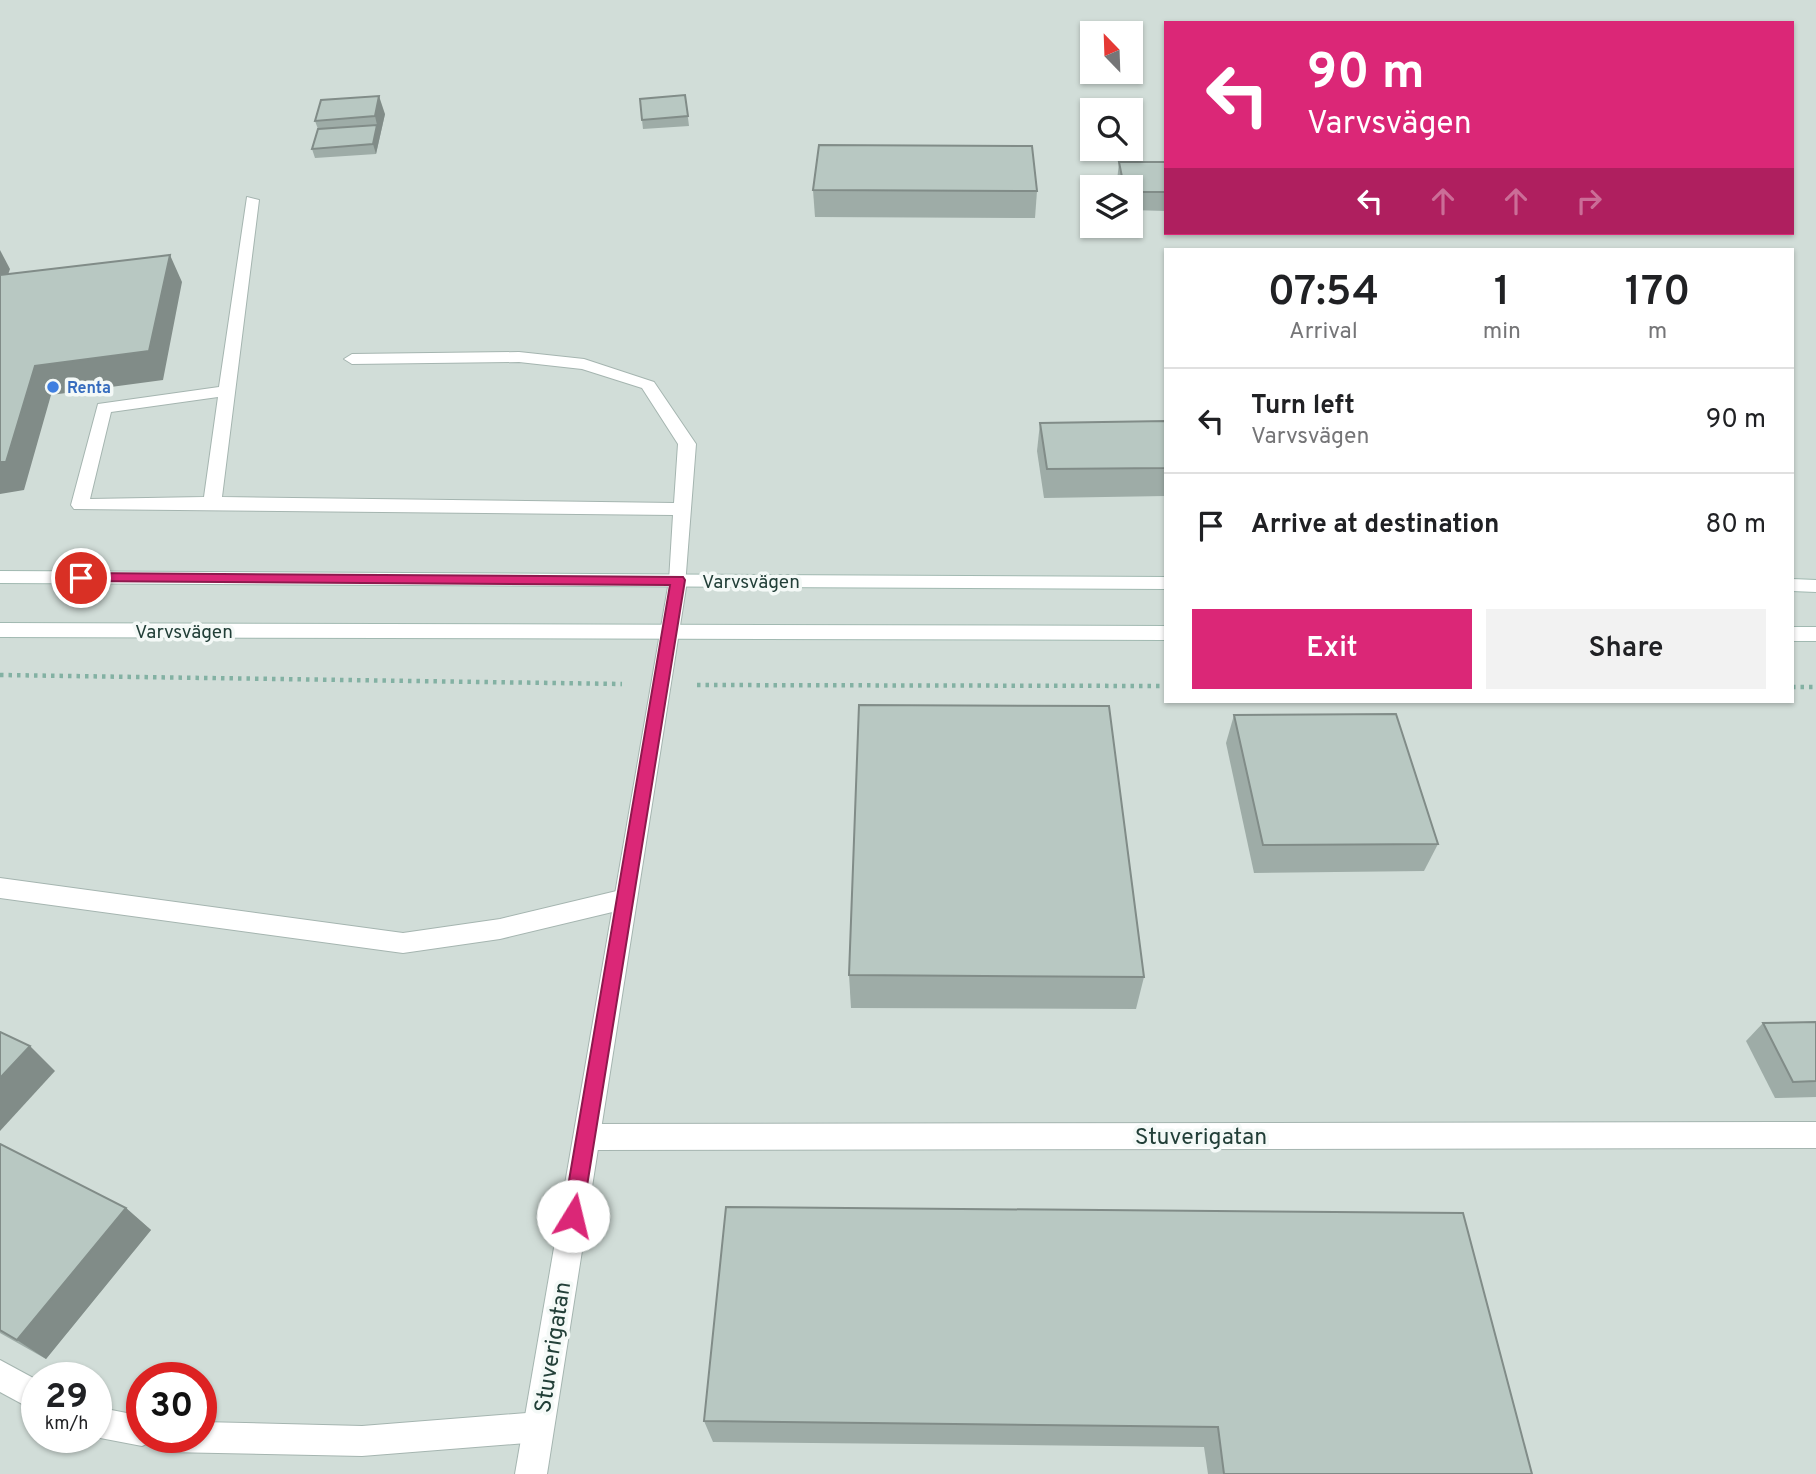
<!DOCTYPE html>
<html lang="en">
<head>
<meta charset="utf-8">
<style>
	:root { --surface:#fff; --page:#f2f2f2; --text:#202124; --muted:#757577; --line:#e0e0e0; --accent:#db2777 }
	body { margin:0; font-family:Overpass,sans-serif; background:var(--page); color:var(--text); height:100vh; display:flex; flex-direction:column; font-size:26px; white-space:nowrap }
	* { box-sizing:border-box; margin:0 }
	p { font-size:23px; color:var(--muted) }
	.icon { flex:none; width:38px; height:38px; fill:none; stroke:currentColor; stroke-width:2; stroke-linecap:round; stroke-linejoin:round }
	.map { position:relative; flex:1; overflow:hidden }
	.side { position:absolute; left:1164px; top:248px; width:630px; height:455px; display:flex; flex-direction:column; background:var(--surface); border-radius:0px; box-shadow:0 2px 5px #0004 }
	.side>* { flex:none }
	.guide { position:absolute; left:1164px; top:21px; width:630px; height:214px; border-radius:0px; box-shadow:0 2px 5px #0004; background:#db2777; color:#fff; overflow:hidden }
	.needle { width:46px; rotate:337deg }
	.tools { position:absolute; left:1080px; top:21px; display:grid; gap:14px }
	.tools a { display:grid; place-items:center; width:63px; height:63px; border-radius:0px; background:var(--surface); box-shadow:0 2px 5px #0004; font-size:35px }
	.speed { position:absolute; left:21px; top:1362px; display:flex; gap:14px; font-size:35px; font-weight:700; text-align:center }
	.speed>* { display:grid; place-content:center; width:91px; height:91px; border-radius:50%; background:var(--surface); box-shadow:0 2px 5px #0004; line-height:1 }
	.speed small { font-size:18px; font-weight:400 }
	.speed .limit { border:10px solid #d22; background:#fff; color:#111 }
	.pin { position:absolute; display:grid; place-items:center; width:60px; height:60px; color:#fff; margin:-30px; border:4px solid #fff; border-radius:50%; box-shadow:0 2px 7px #0007 }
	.me { position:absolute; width:77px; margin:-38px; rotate:9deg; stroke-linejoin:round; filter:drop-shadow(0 0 5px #0008) }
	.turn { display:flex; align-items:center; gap:24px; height:147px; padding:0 28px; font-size:32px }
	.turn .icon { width:91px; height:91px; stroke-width:2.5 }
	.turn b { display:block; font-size:49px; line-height:60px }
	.lanes { display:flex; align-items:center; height:66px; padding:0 28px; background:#0003; justify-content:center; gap:35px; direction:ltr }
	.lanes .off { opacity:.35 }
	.eta { display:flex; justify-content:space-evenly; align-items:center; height:119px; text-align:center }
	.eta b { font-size:42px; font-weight:600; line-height:49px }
	.cta { display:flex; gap:14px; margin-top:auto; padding:14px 28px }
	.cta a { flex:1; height:80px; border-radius:0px; background:var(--accent); color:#fff; font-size:28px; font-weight:600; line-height:80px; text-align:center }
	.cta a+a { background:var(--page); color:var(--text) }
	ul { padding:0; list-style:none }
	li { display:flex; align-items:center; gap:21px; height:105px; padding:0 28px; border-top:2px solid var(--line) }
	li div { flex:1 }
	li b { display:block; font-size:26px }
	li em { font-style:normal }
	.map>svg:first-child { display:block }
	.built { fill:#d1ddd8; fill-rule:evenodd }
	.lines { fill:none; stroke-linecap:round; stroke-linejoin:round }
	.lane-casing { stroke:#a5b5b0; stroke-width:2 }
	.street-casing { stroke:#a5b5b0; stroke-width:2 }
	.secondary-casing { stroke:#a1b9b1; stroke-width:2 }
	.path { stroke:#83b1a3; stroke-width:4.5; stroke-dasharray:3.5 5; stroke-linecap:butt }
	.lane { fill:#fff; fill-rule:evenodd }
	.street { fill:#fff; fill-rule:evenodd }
	.secondary { fill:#fff; fill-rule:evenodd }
	.wall { fill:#9eaca7 }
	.shaded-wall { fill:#818c88 }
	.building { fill:#b8c8c2; stroke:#818c88; stroke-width:2 }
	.route { fill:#db2777; stroke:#8e194d; stroke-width:2 }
	.shop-dot { fill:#3f7fe0; stroke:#f4f9f7; stroke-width:2.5 }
	.labels { text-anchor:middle; stroke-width:7; stroke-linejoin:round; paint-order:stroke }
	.far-shop-label { font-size:16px; font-weight:bold; fill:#366cbe; stroke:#f4f9f7; text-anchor:start }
	.street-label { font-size:19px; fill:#223f38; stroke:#f4f9f7 }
	.near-street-label { font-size:23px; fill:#223f38; stroke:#f4f9f7 }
</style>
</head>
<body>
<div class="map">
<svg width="1816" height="1474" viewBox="0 0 1816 1474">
	<rect width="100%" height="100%" fill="#e3ede9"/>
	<path class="built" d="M 0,0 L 1816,0 L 1816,1474 L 0,1474 ZM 1166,23 L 1792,23 L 1792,233 L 1166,233 ZM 1092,33 L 1130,33 L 1130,72 L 1092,72 ZM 1092,110 L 1130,110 L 1130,149 L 1092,149 ZM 1092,187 L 1130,187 L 1130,226 L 1092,226 ZM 1166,250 L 1792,250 L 1792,702 L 1166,702 ZM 37,1377 L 96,1377 L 96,1437 L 37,1437 ZM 142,1377 L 201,1377 L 201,1437 L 142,1437 Z"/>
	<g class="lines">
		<g class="lane-casing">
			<g id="lane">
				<path d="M 247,197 L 259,200 L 222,497 L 674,503 L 678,444 L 642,388 L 582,369 L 519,362 L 352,364 L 344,359 L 352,354 L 519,352 L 584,359 L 654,382 L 696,444 L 685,586 L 671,586 L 669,581 L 673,515 L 74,509 L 71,505 L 98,404 L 219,387 ZM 218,397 L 204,497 L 90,499 L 111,412 Z"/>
				<polygon points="0,878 403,933 500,919 625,889 633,892 637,899 633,906 625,909 500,939 403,953 0,898"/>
				<polygon points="1816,1122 1816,1148 587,1150 578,1146 574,1137 578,1128 587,1124"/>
				<polygon points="0,1360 37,1380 37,1412 0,1392"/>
				<polygon points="96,1407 142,1416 142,1437 201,1437 201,1422 362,1426 539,1412 550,1416 554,1427 550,1438 539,1442 362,1456 167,1452 156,1448 153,1441 142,1446 95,1437"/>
			</g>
		</g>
		<g class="street-casing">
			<polygon id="street" points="678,575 687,581 547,1474 515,1474 669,581"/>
		</g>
		<g class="secondary-casing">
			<g id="secondary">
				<polygon points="0,571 1166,577 1166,589 0,583"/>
				<polygon points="1792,579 1816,580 1816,592 1792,591"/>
				<polygon points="0,623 1166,626 1166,640 0,637"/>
				<rect x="1792" y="627" width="24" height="14"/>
			</g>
		</g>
		<g class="path">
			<polyline points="0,675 622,684"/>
			<polyline points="697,685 1166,686"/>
			<polyline points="1792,687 1816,687"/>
		</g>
		<use href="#lane" class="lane"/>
		<use href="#street" class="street"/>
		<use href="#secondary" class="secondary"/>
	</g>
	<g class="wall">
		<polygon points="685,95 689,126 643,129 642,120"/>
		<polygon points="385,114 376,154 315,158 312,149 318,129 315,121"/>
		<polygon points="1119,162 1166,162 1166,211 1130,210 1130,187 1118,187 1117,181"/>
		<polygon points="813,190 1037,191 1035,218 815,217"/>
		<polygon points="1166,421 1166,496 1044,498 1037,451 1040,423"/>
		<polygon points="1234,715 1438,844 1424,871 1254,873 1226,743"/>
		<polygon points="849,975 1144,977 1136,1009 851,1008"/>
		<polygon points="1816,1022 1816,1097 1775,1098 1746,1041 1763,1023"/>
		<polygon points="0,1144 126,1208 151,1230 46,1359 0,1333"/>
		<polygon points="726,1207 1532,1474 1208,1474 1204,1447 713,1442 704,1421"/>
	</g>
	<g class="shaded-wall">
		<polygon points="379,96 385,114 376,154 373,144 377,125 375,116"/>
		<polygon points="0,250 10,269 0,298"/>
		<polygon points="170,255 182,282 163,380 51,395 24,490 0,494 0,462 35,366"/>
		<polygon points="30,1046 55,1071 0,1131 0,1078"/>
		<polygon points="126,1208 151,1230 46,1359 17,1340"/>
	</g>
	<g class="building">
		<polygon points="685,95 688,116 642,120 640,99"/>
		<polygon points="379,96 375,116 315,121 321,100"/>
		<polygon points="377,125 373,144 312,149 318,129"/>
		<polygon points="819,145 1032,146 1037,191 813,190"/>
		<polygon points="1119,162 1166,162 1166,192 1130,192 1130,187 1124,187"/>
		<polygon points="170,255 149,351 35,366 6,462 0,462 0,275"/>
		<polygon points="1166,421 1166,468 1047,469 1040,423"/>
		<polygon points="859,705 1109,706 1144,977 849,975"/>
		<polygon points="1396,714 1438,844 1263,845 1234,715"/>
		<polygon points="1816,1022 1816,1081 1793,1082 1763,1023"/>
		<polygon points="0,1032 30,1046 0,1078"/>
		<polygon points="0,1144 126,1208 17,1340 0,1330"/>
		<polygon points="726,1207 1463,1213 1532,1474 1224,1474 1218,1427 704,1421"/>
	</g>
	<polygon class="route" points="81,573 683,577 685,580 581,1223 573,1226 566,1223 563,1216 670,585 76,581 74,578"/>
	<circle class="shop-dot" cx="53" cy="387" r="7"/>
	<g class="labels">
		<g class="far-shop-label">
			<text x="67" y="393">Renta</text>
		</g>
		<g class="street-label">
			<text x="751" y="588">Varvsvägen</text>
			<text x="184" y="638">Varvsvägen</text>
		</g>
		<g class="near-street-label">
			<text x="1201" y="1144">Stuverigatan</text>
			<text transform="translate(552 1347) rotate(-81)" y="8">Stuverigatan</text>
		</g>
	</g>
</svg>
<div class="tools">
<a><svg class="needle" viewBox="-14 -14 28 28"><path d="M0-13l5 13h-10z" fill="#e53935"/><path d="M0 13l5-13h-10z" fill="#757577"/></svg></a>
<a><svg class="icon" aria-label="search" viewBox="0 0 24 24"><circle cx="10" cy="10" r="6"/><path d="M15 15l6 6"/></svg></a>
<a><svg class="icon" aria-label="layers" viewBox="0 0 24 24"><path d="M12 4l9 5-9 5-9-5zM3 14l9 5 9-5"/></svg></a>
</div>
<div class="speed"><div>29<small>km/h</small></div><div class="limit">30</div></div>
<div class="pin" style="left:81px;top:578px;background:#d93025"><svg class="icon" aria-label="arrive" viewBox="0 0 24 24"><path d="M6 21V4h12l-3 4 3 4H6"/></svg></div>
<svg class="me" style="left:573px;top:1216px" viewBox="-20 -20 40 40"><circle r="19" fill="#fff"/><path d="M0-13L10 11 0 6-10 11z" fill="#db2777"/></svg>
<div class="guide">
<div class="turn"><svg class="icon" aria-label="left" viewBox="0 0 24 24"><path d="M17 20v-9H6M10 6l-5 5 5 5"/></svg><div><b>90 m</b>Varvsvägen</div></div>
<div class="lanes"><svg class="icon" aria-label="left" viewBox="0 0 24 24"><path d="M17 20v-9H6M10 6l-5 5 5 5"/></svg><svg class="icon off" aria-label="ahead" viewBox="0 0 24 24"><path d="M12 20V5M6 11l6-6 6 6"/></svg><svg class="icon off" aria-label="ahead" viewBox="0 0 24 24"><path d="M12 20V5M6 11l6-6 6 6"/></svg><svg class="icon off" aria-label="right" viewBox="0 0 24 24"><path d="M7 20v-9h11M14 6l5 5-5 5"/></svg></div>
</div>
<section class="side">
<div class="eta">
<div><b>07:54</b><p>Arrival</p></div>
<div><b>1</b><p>min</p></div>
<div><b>170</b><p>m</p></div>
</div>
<ul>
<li><svg class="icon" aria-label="left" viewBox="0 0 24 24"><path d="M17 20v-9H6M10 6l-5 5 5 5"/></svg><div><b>Turn left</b><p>Varvsvägen</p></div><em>90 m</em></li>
<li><svg class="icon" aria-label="arrive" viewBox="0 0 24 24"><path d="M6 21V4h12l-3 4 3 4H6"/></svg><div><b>Arrive at destination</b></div><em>80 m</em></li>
</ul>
<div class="cta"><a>Exit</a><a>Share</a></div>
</section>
</div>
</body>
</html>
